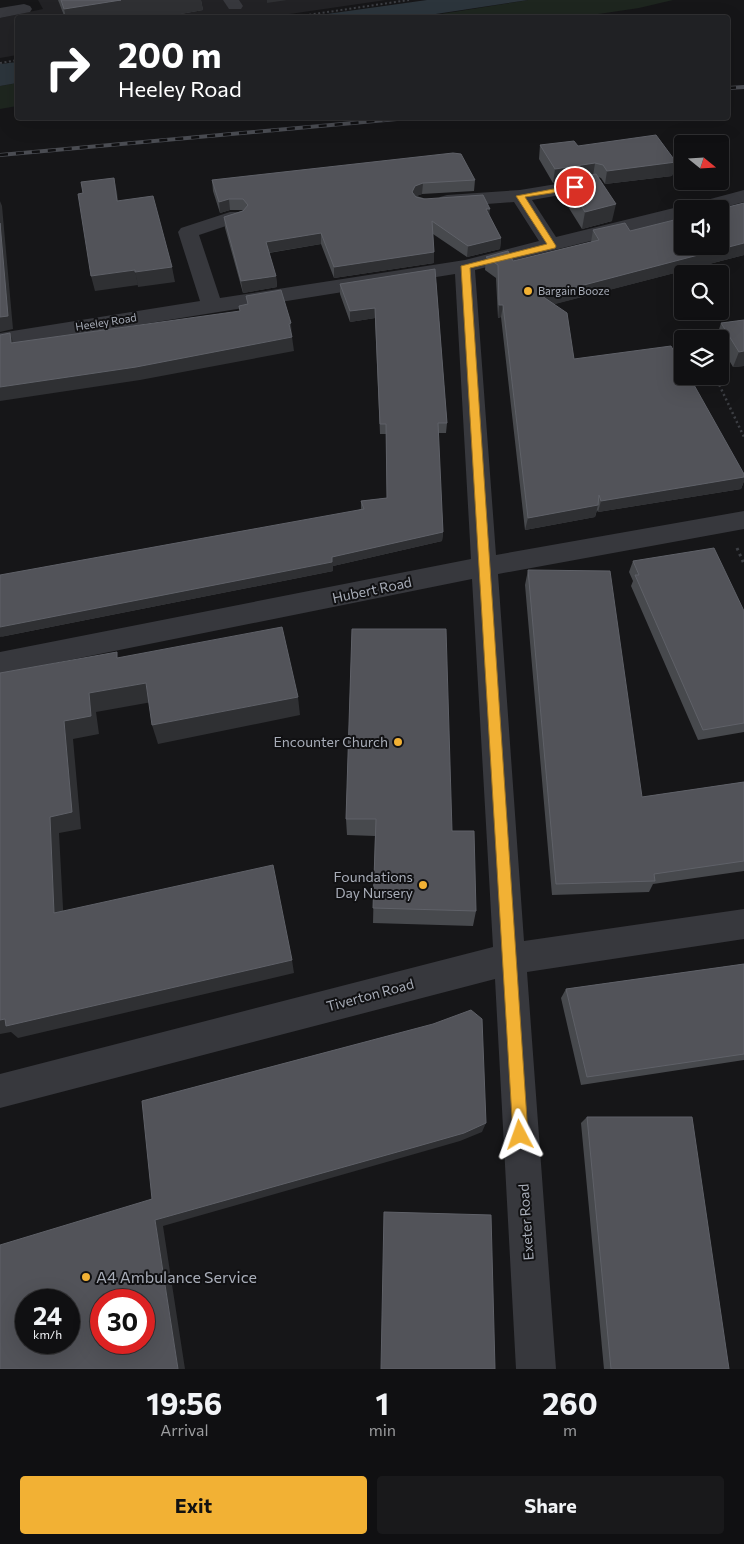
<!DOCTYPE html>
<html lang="en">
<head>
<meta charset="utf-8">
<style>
	:root { --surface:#101012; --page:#19191b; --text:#f1f3f6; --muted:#9c9d9f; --line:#303032; --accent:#f2b134 }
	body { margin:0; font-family:Commissioner,sans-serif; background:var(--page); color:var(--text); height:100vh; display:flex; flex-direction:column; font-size:19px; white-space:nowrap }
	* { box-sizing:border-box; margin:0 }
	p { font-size:16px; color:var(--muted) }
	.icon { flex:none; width:28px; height:28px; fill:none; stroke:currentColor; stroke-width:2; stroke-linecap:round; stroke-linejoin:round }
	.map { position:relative; height:1369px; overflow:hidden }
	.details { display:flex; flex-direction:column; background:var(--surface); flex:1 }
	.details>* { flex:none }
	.banner { position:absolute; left:15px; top:15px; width:715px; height:105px; border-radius:5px; box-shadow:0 5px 20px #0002,0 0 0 1px var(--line); background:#202124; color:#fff; overflow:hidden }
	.needle { width:32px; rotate:108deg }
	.controls { position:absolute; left:674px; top:135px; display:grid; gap:10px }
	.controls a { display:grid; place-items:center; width:55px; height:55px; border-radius:5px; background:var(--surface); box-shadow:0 5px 20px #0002,0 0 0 1px var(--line); font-size:25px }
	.speed { position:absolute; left:15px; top:1289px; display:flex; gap:10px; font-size:25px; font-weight:700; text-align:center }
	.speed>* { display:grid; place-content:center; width:65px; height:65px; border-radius:50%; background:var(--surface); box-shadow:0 5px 20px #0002,0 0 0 1px var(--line); line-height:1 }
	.speed small { font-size:12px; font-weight:400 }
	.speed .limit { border:8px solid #d22; background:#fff; color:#111 }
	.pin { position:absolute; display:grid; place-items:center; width:42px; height:42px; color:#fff; margin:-21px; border:2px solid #fff; border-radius:50%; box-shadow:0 1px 5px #0007 }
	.me { position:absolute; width:55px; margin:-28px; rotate:356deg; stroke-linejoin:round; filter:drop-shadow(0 0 4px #0008) }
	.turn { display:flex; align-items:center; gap:18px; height:105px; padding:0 20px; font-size:22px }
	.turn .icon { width:65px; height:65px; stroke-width:2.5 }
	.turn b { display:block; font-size:35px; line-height:42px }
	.eta { display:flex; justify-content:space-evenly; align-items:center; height:85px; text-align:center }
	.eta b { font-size:30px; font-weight:700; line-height:35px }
	.action { display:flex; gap:10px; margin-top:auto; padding:10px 20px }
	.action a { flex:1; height:58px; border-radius:5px; background:var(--accent); color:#111; font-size:20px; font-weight:700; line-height:58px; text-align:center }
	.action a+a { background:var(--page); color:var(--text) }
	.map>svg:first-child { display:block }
	.built { fill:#222225 }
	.green { fill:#1e261f }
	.water { fill:#2c353c }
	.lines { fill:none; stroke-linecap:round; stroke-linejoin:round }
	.path-far2 { stroke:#3d3f44; stroke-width:2; stroke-dasharray:2 2.5; stroke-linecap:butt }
	.path-far1 { stroke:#3d3f44; stroke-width:2.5; stroke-dasharray:2 3; stroke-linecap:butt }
	.path { stroke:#3d3f44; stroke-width:3; stroke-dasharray:2.5 4; stroke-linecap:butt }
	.minor { fill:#37383d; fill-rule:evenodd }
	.rail-casing { stroke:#4a4c52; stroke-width:4 }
	.rail { stroke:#111113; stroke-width:2.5; stroke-dasharray:8; stroke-linecap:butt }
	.wall { fill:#47494d }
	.shaded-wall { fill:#2f3033 }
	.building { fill:#525359; stroke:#5f6168; fill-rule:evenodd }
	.route { fill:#f2b134; stroke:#9d7322 }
	.poi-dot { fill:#f2b134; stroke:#111113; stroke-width:2 }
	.labels { text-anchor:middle; stroke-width:4; stroke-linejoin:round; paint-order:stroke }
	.far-poi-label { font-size:11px; fill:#a8adb8; stroke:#111113; text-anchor:start }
	.far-street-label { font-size:11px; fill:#a8adb8; stroke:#111113 }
	.street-label { font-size:14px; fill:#a8adb8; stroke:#111113 }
	.poi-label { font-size:14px; fill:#a8adb8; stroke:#111113; text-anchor:end }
	.near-poi-label { font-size:16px; fill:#a8adb8; stroke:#111113; text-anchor:start }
</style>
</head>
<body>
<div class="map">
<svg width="744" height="1369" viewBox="0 0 744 1369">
	<rect width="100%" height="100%" fill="#161618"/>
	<polygon class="built" points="38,0 386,0 269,17 18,18 17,55 0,58 0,18 43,9"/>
	<g class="green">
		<polygon points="528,0 673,0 639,8 578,17 416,18"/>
		<polygon points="17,83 17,106 0,109 0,86"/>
	</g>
	<g class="water">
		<polygon points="427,0 528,0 416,17 305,17"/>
		<polygon points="17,62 17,83 0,86 0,64"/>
	</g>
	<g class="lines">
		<g class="path-far2">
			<polyline points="287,18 409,0"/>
			<polyline points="0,63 18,60"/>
		</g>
		<polyline class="path-far1" points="715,376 744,437"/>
		<polyline class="path" points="737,548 744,564"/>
		<g class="minor">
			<polygon points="223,0 239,0 243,6 241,9 229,9"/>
			<polygon points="24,4 30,6 32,9 30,12 0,18 0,8"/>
			<polygon points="593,178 600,180 603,184 600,188 532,200 556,237 682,206 686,207 688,205 744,190 744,202 718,209 682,209 682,218 475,270 496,555 744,511 744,529 498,574 524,941 744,909 744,939 527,972 556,1369 516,1369 495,979 0,1108 0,1074 493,947 472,579 0,674 0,652 471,559 455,274 0,347 0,333 200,301 178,232 181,228 230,212 244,212 247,216 244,220 199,235 220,298 465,260 539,241 514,202 447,207 440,205 437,201 440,197 447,195 520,190"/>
		</g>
		<g class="rail-casing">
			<g id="rail">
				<polyline points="728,88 744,87"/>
				<polyline points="0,155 408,118"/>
			</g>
		</g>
		<use href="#rail" class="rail"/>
	</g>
	<g class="wall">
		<polygon points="58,0 201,0 203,10 158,18 65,18"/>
		<polygon points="540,145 578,146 676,162 672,176 605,184 601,178 598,177 612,221 582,229 562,197 565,181 553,183 539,159"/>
		<polygon points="212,180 475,180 474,191 422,194 416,196 489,216 501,238 500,249 467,257 433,234 434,263 334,278 321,244 269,253 276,276 277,287 243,293 225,228 224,217 244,210 230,210 220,213 213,191"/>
		<polygon points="744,203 744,255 554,304 574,359 744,474 744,481 741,489 598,512 597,510 595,517 525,530 501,317 498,318 496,278 485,270 486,257 513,261 591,242 593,230 630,231"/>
		<polygon points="435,269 447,423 446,433 438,433 443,532 442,541 333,566 333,571 0,637 361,509 361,501 387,498 386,434 380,434 375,318 350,322 340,294 340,284"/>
		<polygon points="744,320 744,366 733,367 720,345 720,339 716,339 721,323"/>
		<polygon points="633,561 744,611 744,732 698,740 631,586 633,581 629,572"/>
		<polygon points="528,570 642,797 744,782 744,871 653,884 649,892 552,895 525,585"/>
		<polygon points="352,629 452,831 476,911 473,926 373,923 375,836 347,835 346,819"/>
		<polygon points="744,964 744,1060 581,1085 561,998 566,989"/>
		<polygon points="587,1117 729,1369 604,1369 581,1123"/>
	</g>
	<g class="shaded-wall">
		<polygon points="121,0 201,0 203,10 158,18 66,18 64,9"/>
		<polygon points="267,0 287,0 267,3"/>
		<polygon points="676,162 672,176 605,184 607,171"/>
		<polygon points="595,163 593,176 553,183 555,169"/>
		<polygon points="114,178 117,192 120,216 117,201"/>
		<polygon points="423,183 422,194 414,197 412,192 415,186"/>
		<polygon points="229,199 230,210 220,213 219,202"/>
		<polygon points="0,201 2,206 13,329 0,332"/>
		<polygon points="616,204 612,221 582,229 585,212"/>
		<polygon points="486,209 490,209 489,220"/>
		<polygon points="321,233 321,244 267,253 266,242"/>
		<polygon points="501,238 500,249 467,257 468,246"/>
		<polygon points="744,243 744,255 540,308 542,296"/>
		<polygon points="434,252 434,263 334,278 334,267"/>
		<polygon points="172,267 175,282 138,287 135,272"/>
		<polygon points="135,270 138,285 95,291 91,276"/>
		<polygon points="276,276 277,287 243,293 241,281"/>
		<polygon points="499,305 503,305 501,317 498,318"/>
		<polygon points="375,308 375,318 350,322 350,311"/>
		<polygon points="291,323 292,337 289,324"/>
		<polygon points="10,333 15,347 11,343"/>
		<polygon points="292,337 294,351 140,380 0,401 0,387"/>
		<polygon points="744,351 744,366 733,367 739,352"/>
		<polygon points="744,477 744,481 741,489 598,512 601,501"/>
		<polygon points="598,505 595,517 525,530 528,518"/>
		<polygon points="443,532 442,541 333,566 333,571 0,637 0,627 332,557"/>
		<polygon points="146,683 152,702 96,712 99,734 73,739 81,829 59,833 64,927 54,913 50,817 64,721 89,693"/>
		<polygon points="298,697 300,715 158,744 152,725"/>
		<polygon points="292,960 294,973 18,1038 11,1032 0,1034 0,1020"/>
		<polygon points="486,1123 482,1132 460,1141 163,1226 185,1369 178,1369 155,1220"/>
	</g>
	<g class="building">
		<polygon points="61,0 121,0 64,9"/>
		<polygon points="656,135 676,162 607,171 603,165 595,163 555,169 540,145 574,141 578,146"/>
		<polygon points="453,153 461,154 475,180 423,183 415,186 412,192 416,197 424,199 483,195 490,209 486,209 501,238 468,246 432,221 434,252 334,267 321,233 266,242 276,276 241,281 224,217 243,211 248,205 243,199 229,199 219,202 212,180"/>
		<polygon points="596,174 616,204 585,212 565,180"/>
		<polygon points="114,178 117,201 153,196 172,267 135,272 135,270 91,276 78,194 83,193 81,182"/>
		<polygon points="744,203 744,243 542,296 567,313 574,359 671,346 682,365 682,376 689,376 744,474 744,477 601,501 599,495 598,505 528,518 503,305 499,305 498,265 486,257 508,251 513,261 599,240 593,230 625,223 630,231 682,218 682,246 720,246 720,209"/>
		<polygon points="0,223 8,316 0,317"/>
		<polygon points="435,269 447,423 438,423 443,532 332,557 332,562 0,627 0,575 364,509 361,501 387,498 386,424 380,424 375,308 350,311 340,284"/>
		<polygon points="281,290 291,323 289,324 292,337 136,367 0,387 0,335 10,333 11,343 240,311 239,306 248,304 246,296"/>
		<polygon points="744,320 744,351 739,352 721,323"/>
		<polygon points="714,548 744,611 744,723 703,730 635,575 639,575 633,561"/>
		<polygon points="528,570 610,571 642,797 744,782 744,861 654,874 655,881 556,884"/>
		<polygon points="282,627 298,697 152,725 146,683 89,693 91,716 64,721 72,812 50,817 54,913 273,865 292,960 6,1026 5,1019 0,1020 0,673 117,652 117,658"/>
		<polygon points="352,629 446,629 452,831 474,831 476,911 373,908 376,819 346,819"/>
		<polygon points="744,964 744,1054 587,1077 566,989"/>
		<path d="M 471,1010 L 482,1019 L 486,1123 L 464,1133 L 415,1147 L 155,1220 L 178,1369 L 0,1369 L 0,1245 L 152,1199 L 142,1101 L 433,1024 ZM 26,1300 L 69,1300 L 69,1342 L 26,1342 ZM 101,1300 L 144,1300 L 144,1342 L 101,1342 Z"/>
		<polygon points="587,1117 692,1117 729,1369 611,1369"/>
		<polygon points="384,1212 491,1215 495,1369 381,1369"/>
	</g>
	<polygon class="route" points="575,185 579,187 578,189 525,197 556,246 555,248 470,268 528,1135 526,1140 520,1142 515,1140 513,1135 461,266 547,244 516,196"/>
	<g class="poi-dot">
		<circle cx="528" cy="291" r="5"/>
		<circle cx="398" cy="742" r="5"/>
		<circle cx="423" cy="885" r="5"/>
		<circle cx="86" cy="1277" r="5"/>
	</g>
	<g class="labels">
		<g class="far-poi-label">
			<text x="538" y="295">Bargain Booze</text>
		</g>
		<g class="far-street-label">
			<text transform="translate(106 322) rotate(-9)" y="4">Heeley Road</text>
		</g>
		<g class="street-label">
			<text transform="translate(372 590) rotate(-12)" y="5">Hubert Road</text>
			<text transform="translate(370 995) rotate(-15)" y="5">Tiverton Road</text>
			<text transform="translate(526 1222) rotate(-94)" y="5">Exeter Road</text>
		</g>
		<g class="poi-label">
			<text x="388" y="747">Encounter Church</text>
			<text x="413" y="882">Foundations<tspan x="413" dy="16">Day Nursery</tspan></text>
		</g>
		<g class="near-poi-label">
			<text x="96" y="1283">A4 Ambulance Service</text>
		</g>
	</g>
</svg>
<div class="controls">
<a><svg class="needle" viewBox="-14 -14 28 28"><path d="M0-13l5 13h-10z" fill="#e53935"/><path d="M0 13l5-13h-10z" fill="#9c9d9f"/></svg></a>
<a><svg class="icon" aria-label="sound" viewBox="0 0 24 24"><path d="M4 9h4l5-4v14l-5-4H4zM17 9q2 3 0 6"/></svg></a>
<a><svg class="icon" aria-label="search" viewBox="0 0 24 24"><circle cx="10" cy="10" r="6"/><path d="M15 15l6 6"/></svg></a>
<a><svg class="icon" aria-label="layers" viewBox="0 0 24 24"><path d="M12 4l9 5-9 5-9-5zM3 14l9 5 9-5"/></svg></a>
</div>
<div class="speed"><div>24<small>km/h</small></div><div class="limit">30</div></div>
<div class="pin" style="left:575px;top:187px;background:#d93025"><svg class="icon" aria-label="arrive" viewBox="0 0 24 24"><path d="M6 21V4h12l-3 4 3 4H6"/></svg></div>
<svg class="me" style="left:520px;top:1135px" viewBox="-20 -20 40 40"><path d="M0-17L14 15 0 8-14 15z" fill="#f2b134" stroke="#fff" stroke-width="4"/></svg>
<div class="banner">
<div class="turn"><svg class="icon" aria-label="right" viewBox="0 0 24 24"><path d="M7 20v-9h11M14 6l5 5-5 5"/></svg><div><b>200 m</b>Heeley Road</div></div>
</div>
</div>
<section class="details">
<div class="eta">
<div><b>19:56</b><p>Arrival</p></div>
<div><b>1</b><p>min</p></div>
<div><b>260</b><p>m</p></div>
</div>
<div class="action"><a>Exit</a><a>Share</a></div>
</section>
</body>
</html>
